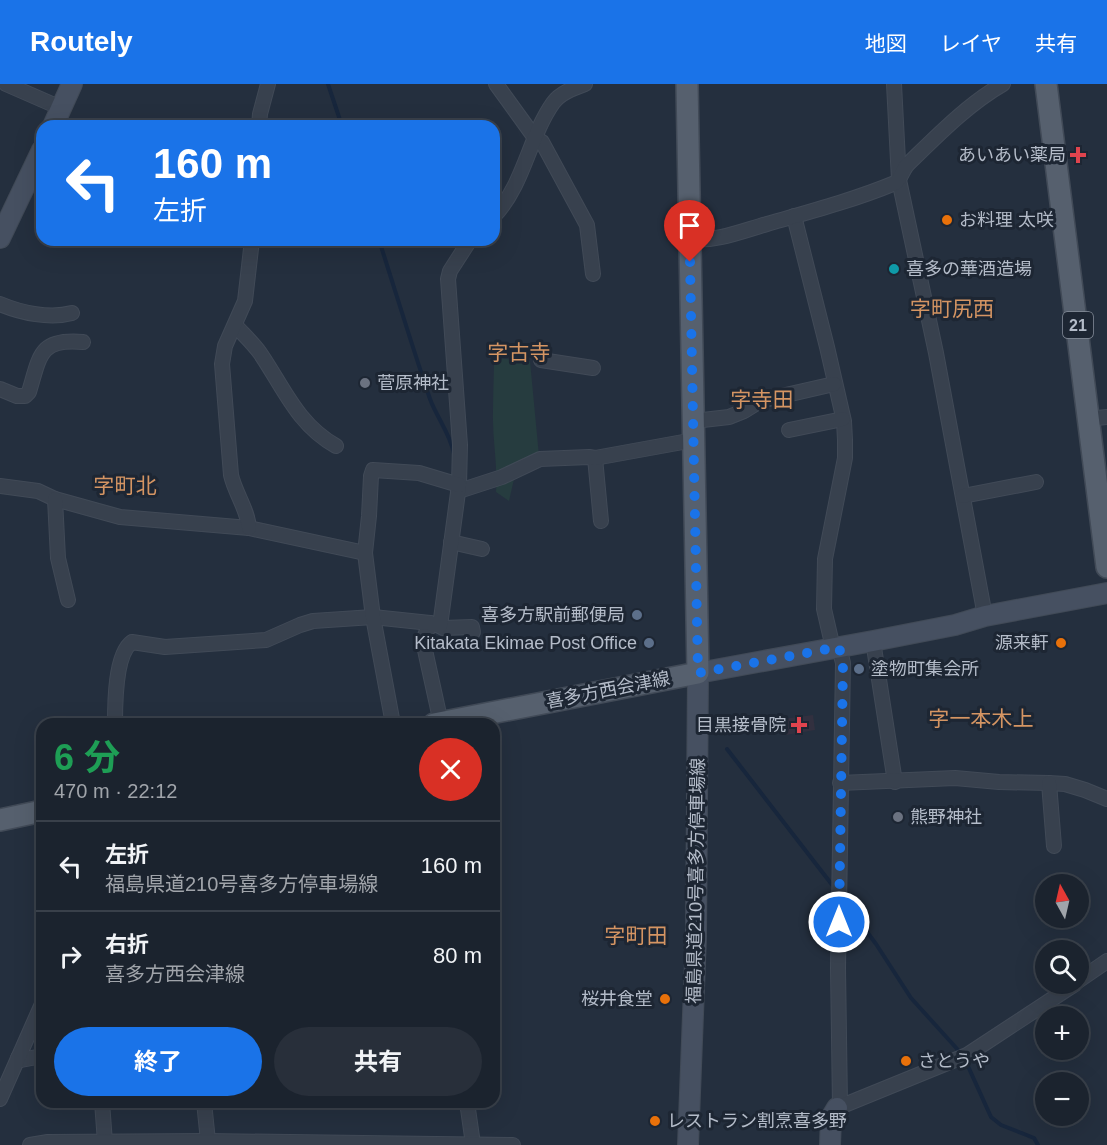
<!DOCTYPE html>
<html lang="ja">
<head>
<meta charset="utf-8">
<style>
	:root { --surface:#1b232e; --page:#282f3a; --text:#f1f3f6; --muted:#a0a4aa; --line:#39404a; --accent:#1a73e8 }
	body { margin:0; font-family:Arial,"Noto Sans JP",sans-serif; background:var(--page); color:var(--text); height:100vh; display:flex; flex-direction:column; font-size:22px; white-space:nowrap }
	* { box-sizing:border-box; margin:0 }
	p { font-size:20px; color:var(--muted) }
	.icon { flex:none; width:33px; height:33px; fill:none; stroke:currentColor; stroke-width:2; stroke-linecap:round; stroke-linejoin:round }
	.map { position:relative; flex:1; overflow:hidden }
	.details { position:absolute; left:36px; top:634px; width:464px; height:390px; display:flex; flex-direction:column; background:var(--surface); border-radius:18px; box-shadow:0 6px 24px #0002,0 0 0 2px var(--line) }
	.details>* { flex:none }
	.top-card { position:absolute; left:36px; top:36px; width:464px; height:126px; border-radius:18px; box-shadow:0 6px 24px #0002,0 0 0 2px var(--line); background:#1a73e8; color:#fff; overflow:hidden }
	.needle { width:39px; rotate:352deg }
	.tools { position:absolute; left:1035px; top:790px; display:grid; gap:12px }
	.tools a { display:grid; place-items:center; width:54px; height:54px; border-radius:50%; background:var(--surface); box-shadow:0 6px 24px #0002,0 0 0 2px var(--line); font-size:30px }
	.pin { position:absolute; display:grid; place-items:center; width:51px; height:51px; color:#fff; margin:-62px -26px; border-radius:50% 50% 50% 0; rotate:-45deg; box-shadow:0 0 6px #0007 }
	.pin .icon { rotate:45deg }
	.me { position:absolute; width:66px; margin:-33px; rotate:0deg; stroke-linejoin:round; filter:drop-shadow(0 0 4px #0008) }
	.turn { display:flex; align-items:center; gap:21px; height:126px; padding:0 18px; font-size:27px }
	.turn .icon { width:78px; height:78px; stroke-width:2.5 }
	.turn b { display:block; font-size:42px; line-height:51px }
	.round { display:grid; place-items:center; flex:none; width:63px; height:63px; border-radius:32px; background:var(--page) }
	.headline { display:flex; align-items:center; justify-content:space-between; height:102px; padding:0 18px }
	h1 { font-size:36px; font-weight:700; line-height:45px; color:#1e9e55 }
	.action { display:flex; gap:12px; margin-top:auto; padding:12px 18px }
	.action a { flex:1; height:69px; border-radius:36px; background:var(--accent); color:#fff; font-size:24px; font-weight:700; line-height:69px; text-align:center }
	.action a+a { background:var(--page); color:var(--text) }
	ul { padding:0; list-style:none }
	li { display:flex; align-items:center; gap:18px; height:90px; padding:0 18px; border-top:2px solid var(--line) }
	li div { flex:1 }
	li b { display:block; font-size:22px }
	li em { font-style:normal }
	header { display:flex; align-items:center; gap:36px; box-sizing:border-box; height:84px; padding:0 30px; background:var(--accent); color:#fff }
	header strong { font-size:28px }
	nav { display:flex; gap:33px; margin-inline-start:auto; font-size:21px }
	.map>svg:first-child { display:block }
	.medical { fill:#32303f }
	.green { fill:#263c3f }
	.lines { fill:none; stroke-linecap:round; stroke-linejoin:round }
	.stream { stroke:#17263c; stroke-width:4 }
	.street-casing { stroke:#414a57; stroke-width:16 }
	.secondary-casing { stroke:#414a57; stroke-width:22 }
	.primary-casing { stroke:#414a57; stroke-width:24 }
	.street { stroke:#38414e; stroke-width:14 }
	.secondary { stroke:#465061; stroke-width:20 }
	.primary { stroke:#56606e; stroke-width:21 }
	.route { stroke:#1a73e8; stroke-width:10; stroke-dasharray:0 18 }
	.health-dot { fill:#e0444e; stroke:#1d2633; stroke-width:2 }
	.food-dot { fill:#e8710a; stroke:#1d2633; stroke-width:2 }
	.culture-dot { fill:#0f9aa8; stroke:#1d2633; stroke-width:2 }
	.worship-dot { fill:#6b7280; stroke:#1d2633; stroke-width:2 }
	.service-dot { fill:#5c6f8a; stroke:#1d2633; stroke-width:2 }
	.labels { text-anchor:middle; stroke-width:6; stroke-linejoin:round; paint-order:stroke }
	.shield { fill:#1d2633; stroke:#878f9c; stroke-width:1.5 }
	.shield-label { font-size:16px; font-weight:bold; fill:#b4bcc9 }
	.poi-label { font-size:18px; fill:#b4bcc9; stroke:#1d2633; text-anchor:start }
	.street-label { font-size:18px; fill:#b4bcc9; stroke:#1d2633 }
	.quarter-label { font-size:21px; fill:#d59563; stroke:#1d2633 }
</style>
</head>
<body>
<header>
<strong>Routely</strong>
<nav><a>地図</a><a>レイヤ</a><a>共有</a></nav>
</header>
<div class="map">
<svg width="1107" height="1061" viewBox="0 0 1107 1061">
	<rect width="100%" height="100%" fill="#242f3e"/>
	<polygon class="medical" points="813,631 815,646 786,651 783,635"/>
	<path class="green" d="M 494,274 L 530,277 L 539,372 L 514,395 L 509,417 L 496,408 C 498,381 492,354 493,327 C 493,309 494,292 494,274 Z"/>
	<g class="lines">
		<g class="stream">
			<polyline points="328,0 342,42"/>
			<path d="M 379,156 C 396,209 412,262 430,315 C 437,334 450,349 454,370"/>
			<polyline points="727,665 833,802"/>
			<polyline points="844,817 876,860 911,914 959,967"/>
			<polyline points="967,980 991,1033 1001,1041 1034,1054 1038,1061"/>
		</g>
		<g class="street-casing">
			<g id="street">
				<polyline points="6,0 61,24"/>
				<polyline points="496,0 535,54 542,58 587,141 593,190"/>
				<polyline points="894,0 899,96 936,269 985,532"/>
				<polyline points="259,42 260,30 268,0"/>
				<path d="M 494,132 C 524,101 529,53 553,19 C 560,9 574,4 585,0"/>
				<polyline points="794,132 827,263 844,337 845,356 845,374 825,475 824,525 833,564"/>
				<path d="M 690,155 C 716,158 742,147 767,140 C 809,128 854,116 895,99 C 902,94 902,86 908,80 C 937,52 968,20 1003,0"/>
				<path d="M 0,220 C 21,229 50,235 72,229"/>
				<path d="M 235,241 C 243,250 253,259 260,269 C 284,304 297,340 336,362"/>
				<polyline points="541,276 593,284"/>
				<path d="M 0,305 L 17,312 L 25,312 L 29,308 C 40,272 39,254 83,258"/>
				<polyline points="1087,335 1107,333"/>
				<polyline points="694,337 729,333 744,327 760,317 834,300"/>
				<polyline points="789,346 843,335"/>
				<polyline points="595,374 601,437"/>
				<polyline points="0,402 38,407 55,415 120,433 249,444 365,469"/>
				<polyline points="462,406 502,393 540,375 589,373 595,374 694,356"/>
				<polyline points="963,412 1036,398"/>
				<polyline points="55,415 58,474 68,516"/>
				<path d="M 249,444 C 248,426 235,409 231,391 L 222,280 L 225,262 L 245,217 L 252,156"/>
				<polyline points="451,458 482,465"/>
				<polyline points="430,539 423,557 441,639"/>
				<polyline points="440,542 443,544 472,543 473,548"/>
				<polyline points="873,557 895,698"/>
				<polyline points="839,563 843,579 838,884 840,1022"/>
				<path d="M 115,640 C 115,620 115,570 132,558 L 165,563 L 266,556 L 300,541 L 313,537 L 373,533 L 430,539 L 440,542 L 459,401 L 460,361 L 448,195 L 450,187 L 470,156"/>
				<polyline points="393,640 373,533 365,469 369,432 371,392 373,386 419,389 459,401"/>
				<polyline points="840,699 955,694 999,698 1049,699 1065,700 1085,706 1107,715"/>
				<polyline points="1049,699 1054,762"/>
				<polyline points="1078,897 1107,877"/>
				<polyline points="18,974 21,976 42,972"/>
				<polyline points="0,1015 42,920"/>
				<polyline points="102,1018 105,1058"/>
				<polyline points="204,1018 208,1057"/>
				<polyline points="467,1018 473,1060"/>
				<polyline points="837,1024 967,971 1075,900"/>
				<polyline points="30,1061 48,1058 208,1057 513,1061"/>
			</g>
		</g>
		<g class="secondary-casing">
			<g id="secondary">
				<polyline points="53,42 72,0"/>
				<polyline points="0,154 42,66"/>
				<polyline points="688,1061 696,852 698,589 873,557 955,541 985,532 1107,509"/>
				<polyline points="830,1061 831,1034 837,1024"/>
			</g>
		</g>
		<g class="primary-casing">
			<g id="primary">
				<polyline points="1046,0 1107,483"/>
				<polyline points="434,640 698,589 687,0"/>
				<polyline points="0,736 42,727"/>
			</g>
		</g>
		<use href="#street" class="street"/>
		<use href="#secondary" class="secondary"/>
		<use href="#primary" class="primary"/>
	</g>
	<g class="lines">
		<polyline class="route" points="690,178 698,589 839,563 843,579 839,838"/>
	</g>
	<g class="health-dot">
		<path d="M1075 62h6v6h6v6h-6v6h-6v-6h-6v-6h6z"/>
		<path d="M796 632h6v6h6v6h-6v6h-6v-6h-6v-6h6z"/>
	</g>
	<g class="food-dot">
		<circle cx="947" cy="136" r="6"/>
		<circle cx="1061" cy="559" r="6"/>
		<circle cx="665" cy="915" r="6"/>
		<circle cx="906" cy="977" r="6"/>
		<circle cx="655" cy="1037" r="6"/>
	</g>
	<circle class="culture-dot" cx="894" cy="185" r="6"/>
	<g class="worship-dot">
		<circle cx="365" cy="299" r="6"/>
		<circle cx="898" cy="733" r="6"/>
	</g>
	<g class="service-dot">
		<circle cx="637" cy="531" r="6"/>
		<circle cx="649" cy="559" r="6"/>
		<circle cx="859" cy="585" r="6"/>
	</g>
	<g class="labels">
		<rect class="shield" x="1063" y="228" width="30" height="26" rx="4.5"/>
		<g class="shield-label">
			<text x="1078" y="247">21</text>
		</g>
		<g class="poi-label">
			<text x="1066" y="77" text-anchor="end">あいあい薬局</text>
			<text x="959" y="142">お料理 太咲</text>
			<text x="906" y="191">喜多の華酒造場</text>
			<text x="377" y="305">菅原神社</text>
			<text x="625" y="537" text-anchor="end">喜多方駅前郵便局</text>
			<text x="637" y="565" text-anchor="end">Kitakata Ekimae Post Office</text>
			<text x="1049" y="565" text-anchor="end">源来軒</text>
			<text x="871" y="591">塗物町集会所</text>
			<text x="786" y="647" text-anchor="end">目黒接骨院</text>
			<text x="910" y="739">熊野神社</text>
			<text x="653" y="921" text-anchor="end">桜井食堂</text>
			<text x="918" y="983">さとうや</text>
			<text x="667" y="1043">レストラン割烹喜多野</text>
		</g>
		<g class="street-label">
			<text transform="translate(608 606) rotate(-11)" y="6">喜多方西会津線</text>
			<text transform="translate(696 797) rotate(-89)" y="6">福島県道210号喜多方停車場線</text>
		</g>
		<g class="quarter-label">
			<text x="952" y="232">字町尻西</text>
			<text x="519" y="276">字古寺</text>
			<text x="762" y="323">字寺田</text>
			<text x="125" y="409">字町北</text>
			<text x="981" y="642">字一本木上</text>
			<text x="636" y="859">字町田</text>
		</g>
	</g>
</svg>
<div class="tools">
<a><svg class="needle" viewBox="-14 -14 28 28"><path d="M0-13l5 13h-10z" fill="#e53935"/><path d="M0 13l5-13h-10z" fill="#a0a4aa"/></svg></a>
<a><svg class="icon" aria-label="search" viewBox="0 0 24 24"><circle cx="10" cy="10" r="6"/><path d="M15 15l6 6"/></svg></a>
<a>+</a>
<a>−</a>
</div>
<div class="pin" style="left:690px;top:178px;background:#d93025"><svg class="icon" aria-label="arrive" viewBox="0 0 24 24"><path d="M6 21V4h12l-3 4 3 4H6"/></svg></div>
<svg class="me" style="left:839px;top:838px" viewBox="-20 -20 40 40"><circle r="17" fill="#1a73e8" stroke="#fff" stroke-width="3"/><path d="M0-11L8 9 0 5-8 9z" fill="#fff"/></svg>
<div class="top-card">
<div class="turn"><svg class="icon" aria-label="left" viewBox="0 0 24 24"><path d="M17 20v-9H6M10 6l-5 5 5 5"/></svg><div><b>160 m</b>左折</div></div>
</div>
<section class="details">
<div class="headline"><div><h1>6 分</h1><p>470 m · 22:12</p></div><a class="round" style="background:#d93025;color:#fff"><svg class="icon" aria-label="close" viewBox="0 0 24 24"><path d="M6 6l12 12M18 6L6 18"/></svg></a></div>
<ul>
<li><svg class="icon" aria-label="left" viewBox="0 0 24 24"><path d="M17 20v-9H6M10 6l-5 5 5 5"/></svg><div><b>左折</b><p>福島県道210号喜多方停車場線</p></div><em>160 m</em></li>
<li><svg class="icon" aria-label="right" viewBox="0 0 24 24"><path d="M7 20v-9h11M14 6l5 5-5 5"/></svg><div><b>右折</b><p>喜多方西会津線</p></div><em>80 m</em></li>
</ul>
<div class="action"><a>終了</a><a>共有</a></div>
</section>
</div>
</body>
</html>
